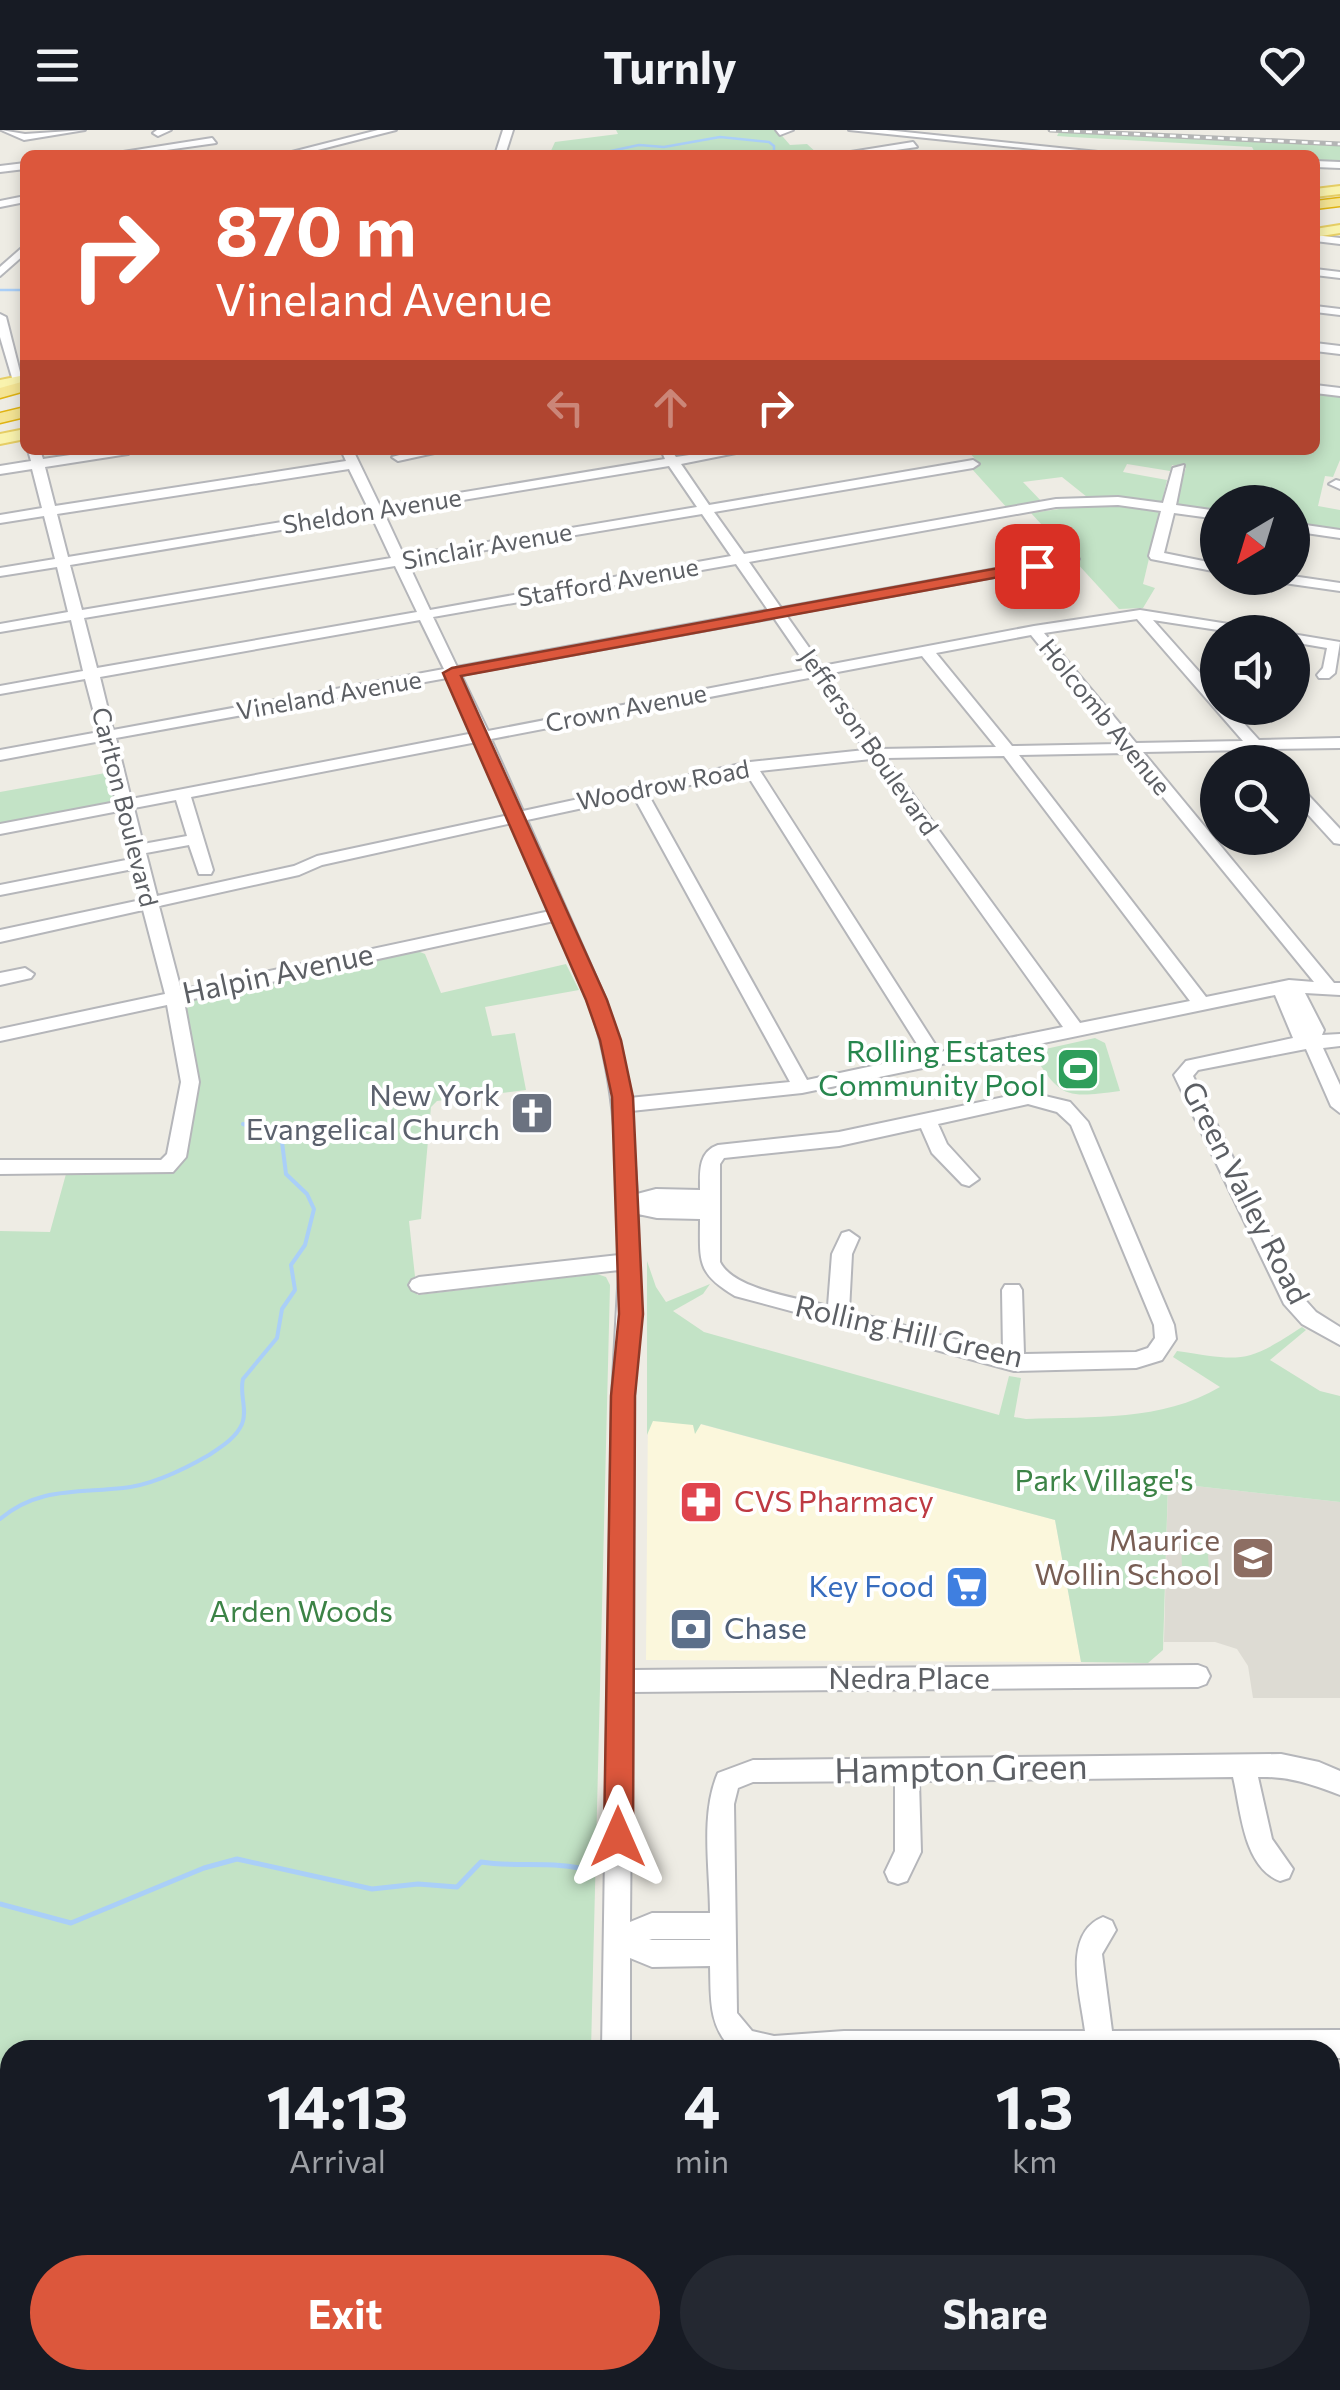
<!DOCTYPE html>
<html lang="en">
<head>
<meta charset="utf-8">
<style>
	:root { --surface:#171b24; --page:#242831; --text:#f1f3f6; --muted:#9ea1a6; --accent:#dc573c }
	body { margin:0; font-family:Commissioner,sans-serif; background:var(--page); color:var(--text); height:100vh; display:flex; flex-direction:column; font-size:38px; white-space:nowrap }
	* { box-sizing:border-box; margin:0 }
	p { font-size:32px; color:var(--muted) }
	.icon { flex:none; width:55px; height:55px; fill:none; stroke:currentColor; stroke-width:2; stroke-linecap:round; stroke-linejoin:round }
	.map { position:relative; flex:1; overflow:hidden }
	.details { position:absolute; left:0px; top:1910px; width:1340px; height:350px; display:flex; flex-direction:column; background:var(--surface); border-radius:30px 30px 0 0; box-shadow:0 5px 15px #0003 }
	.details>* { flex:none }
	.guide { position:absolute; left:20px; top:20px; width:1300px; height:305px; border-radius:15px; box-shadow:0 5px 15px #0003; background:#dc573c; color:#fff; overflow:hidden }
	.needle { width:65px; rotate:218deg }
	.controls { position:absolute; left:1200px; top:355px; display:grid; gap:20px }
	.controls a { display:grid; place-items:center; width:110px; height:110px; border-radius:50%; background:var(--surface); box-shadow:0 5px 15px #0003; font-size:50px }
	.pin { position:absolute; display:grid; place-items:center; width:85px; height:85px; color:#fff; margin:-42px; border-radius:20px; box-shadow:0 5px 15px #0006 }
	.me { position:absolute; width:110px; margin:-55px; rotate:0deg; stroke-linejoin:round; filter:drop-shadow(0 0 8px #0008) }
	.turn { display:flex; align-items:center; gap:35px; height:210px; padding:0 30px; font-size:45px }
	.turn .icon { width:130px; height:130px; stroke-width:2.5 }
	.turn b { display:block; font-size:70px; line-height:85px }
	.lanes { display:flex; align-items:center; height:95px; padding:0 30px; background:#0003; justify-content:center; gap:50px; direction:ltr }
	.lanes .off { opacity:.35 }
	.eta { display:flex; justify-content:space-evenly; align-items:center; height:170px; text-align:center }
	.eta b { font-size:60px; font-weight:700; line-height:70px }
	.cta { display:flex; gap:20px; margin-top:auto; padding:20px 30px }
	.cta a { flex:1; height:115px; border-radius:60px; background:var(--accent); color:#fff; font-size:40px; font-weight:700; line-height:115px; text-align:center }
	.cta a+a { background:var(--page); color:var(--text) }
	header { display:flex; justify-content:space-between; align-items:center; height:130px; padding:0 30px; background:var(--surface); font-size:45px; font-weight:700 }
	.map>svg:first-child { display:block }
	.commercial { fill:#fbf7dc }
	.education { fill:#dddbd3 }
	.green { fill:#c3e3c6 }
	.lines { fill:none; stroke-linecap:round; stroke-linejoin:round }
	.stream-far2 { stroke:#aacff8; stroke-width:2.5 }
	.stream-far1 { stroke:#aacff8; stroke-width:4 }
	.stream { stroke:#aacff8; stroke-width:5 }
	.minor-casing { stroke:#b5b6ba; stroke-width:4 }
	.major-casing { stroke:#e6ce65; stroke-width:4 }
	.highway-casing { stroke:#e0b312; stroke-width:3 }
	.minor { fill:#fff; fill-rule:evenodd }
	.major { fill:#f9f3ae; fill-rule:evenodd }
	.highway { fill:#f5e594; fill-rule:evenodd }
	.rail-casing { stroke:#b4b5b5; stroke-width:5 }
	.rail { stroke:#fff; stroke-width:2.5; stroke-dasharray:6; stroke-linecap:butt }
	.route { fill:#dc573c; stroke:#8f3927; stroke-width:2.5 }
	.labels { text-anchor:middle; stroke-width:8; stroke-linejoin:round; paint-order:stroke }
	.far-street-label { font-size:25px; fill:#5c5f64; stroke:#fff }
	.street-label { font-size:30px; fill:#5c5f64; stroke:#fff }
	.leisure-label { font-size:30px; fill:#27864d; stroke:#fff; text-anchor:end }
	.worship-label { font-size:30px; fill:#5b616d; stroke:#fff; text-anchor:end }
	.park-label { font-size:30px; fill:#3c8346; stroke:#fff }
	.health-label { font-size:30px; fill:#be3a42; stroke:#fff; text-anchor:start }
	.education-label { font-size:30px; fill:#785e54; stroke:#fff; text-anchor:end }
	.shop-label { font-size:30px; fill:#366cbe; stroke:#fff; text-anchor:end }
	.service-label { font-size:30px; fill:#4e5e75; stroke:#fff; text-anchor:start }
	.near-street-label { font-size:35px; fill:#5c5f64; stroke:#fff }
</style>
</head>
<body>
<header><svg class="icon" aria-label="menu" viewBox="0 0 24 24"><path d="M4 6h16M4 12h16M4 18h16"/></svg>Turnly<svg class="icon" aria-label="heart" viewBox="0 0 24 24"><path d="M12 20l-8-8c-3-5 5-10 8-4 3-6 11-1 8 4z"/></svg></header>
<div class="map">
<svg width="1340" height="2260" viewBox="0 0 1340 2260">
	<rect width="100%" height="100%" fill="#eeece4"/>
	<polygon class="commercial" points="648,1280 1055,1390 1081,1532 646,1530"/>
	<polygon class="education" points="1168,1353 1340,1372 1340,1568 1253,1568 1248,1536 1237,1519 1215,1512 1164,1512"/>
	<g class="green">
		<polygon points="616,0 777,0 790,15 807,14 818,24 743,25 738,20 700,25 549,25 555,12 618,4"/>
		<polygon points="1059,2 1340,15 1340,31 1315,31 1315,25 1256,25 1252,17 1072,7 1057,6"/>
		<polygon points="1315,261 1340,265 1340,330 1333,347 1325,346 1318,376 1340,380 1340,402 1293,395 1292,372 1218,372 1217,384 1173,376 1186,338 1172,335 1170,341 1127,334 1123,342 1167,350 1162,372 1087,367 1062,347 1023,352 1043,373 1008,379 972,339 976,330 967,320 1315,320"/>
		<polygon points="1109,372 1160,382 1143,454 1155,458 1143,478 1119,479 1031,383"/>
		<polygon points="111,642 116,663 107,676 0,696 0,662"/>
		<polygon points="415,820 425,824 441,863 566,834 579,860 485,877 492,906 515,903 526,960 437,971 431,977 421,1089 409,1091 417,1165 597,1144 606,1147 610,1155 591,1920 10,1920 10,2250 581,2250 580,2260 0,2260 0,1101 50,1102 66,1044 173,1040 180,1030 197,943 182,876 184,870"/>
		<path d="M 1095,908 L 1105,913 L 1120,961 C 1066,968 1061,969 1032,922 Z"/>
		<path d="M 647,1131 L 656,1157 L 666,1172 L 710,1154 L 703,1164 L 673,1181 L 704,1202 L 999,1285 L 1009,1246 L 1021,1248 L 1014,1287 L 1026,1289 C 1093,1286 1161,1292 1220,1257 L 1173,1227 L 1177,1221 C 1242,1231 1246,1234 1302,1197 L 1306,1200 L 1270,1230 L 1320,1261 L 1340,1266 L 1340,1372 L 1168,1353 L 1163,1520 L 1148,1533 L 1081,1532 L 1055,1390 L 701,1294 L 695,1304 L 693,1295 L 653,1291 L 647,1305 Z"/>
		<polygon points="1181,1404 1207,1407 1209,1442 1182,1439"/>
		<polygon points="1330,2012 1340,2012 1340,2260 1300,2260 1298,2250 1330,2250"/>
	</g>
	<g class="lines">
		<g class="stream-far2">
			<polyline points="592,25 639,15 664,17 720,7 769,12 774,16 774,25"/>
			<polyline points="0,160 25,160"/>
		</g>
		<path class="stream-far1" d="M 0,1389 C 38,1357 77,1363 123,1358 C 153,1355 183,1340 209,1325 C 221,1317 236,1308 242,1294 C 248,1280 239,1264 243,1249 L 277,1208 L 282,1179 L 295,1160 L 291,1135 L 305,1115 L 314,1079 L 307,1064 L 286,1044 L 282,1012 L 268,1002 L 243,994"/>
		<path class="stream" d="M 0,1774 L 71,1793 L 204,1738 L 237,1729 L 372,1759 L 418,1754 L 457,1757 L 481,1732 C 519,1738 555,1730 591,1741"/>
		<g class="minor-casing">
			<g id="minor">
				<polygon points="1,0 25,4 85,0 24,10"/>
				<polygon points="157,0 171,0 158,6 153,3"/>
				<polygon points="378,0 396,0 298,25 280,25"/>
				<polygon points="503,0 513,0 505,25 495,25"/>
				<polygon points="776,0 793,0 780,5"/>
				<polygon points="849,0 886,0 1127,25 1090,25"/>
				<polygon points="212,8 216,13 131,25 104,25"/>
				<polygon points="913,12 917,17 860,25 832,25"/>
				<polygon points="1315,31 1340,32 1340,38 1315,37"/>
				<polygon points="25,33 25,39 0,42 0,36"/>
				<polygon points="25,66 25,72 0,77 0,71"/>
				<polygon points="1315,105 1340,108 1340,114 1315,111"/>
				<polygon points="25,115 25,124 0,146 0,137"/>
				<polygon points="1315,139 1340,142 1340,148 1315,145"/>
				<polygon points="1315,176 1340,179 1340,185 1315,182"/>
				<polygon points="0,184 6,187 23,254 13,251 0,207"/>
				<polygon points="1315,213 1340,216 1340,224 1315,221"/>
				<polygon points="1315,255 1340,258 1340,266 1315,263"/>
				<path d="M 28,320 L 40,320 L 43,329 L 104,320 L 134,320 L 128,324 L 45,337 L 55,376 L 346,331 L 341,320 L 353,320 L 380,376 L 665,329 L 661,320 L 671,320 L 676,327 L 722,320 L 751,320 L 681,334 L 709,375 L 973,330 L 979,334 L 973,338 L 714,382 L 744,424 L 1056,369 L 1118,367 L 1163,373 L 1173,338 L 1184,335 L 1176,375 L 1218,381 L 1218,389 L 1174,383 L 1164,423 L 1218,434 L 1218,442 L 1151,429 L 1149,426 L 1161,381 L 1118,375 L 1056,377 L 749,432 L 781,478 L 1072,425 L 1079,429 L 1072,433 L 786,485 L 822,536 L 1034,496 L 1140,480 L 1260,499 L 1262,502 L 1231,502 L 1153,490 L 1218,563 L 1218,578 L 1230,578 L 1259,610 L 1340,608 L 1340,618 L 1267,619 L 1277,632 L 1262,632 L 1251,620 L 1143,622 L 1334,853 L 1340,853 L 1340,865 L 1305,863 L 1324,900 L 1322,905 L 1340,904 L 1340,916 L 1323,918 L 1340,955 L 1340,983 L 1331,976 L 1306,919 L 1198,940 L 1193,946 L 1299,1163 L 1316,1182 L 1340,1197 L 1340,1215 L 1302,1194 L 1284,1174 L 1174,945 L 1186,931 L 1293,908 L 1275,865 L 802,963 L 631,981 L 637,1064 L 656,1059 L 700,1060 C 700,1042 698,1022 718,1015 L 839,1002 L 1028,962 L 1070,972 L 1088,992 L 1174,1195 L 1176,1209 L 1162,1230 L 1136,1238 L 1014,1241 L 735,1166 C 696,1143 700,1131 700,1089 L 657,1088 L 638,1084 L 639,1180 L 634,1266 L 632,1540 L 1198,1535 L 1206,1538 L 1210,1546 L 1206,1554 L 1198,1557 L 632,1562 L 630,1792 L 652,1783 L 710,1783 C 710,1740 700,1684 718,1643 L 753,1630 L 1281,1624 L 1319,1632 L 1340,1641 L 1340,1665 C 1312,1654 1288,1646 1258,1647 L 1272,1709 L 1293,1739 L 1289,1748 L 1280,1751 C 1243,1737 1241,1680 1233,1647 L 919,1651 L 921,1722 L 907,1751 L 898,1754 L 889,1751 L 885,1742 L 895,1721 L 895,1651 L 753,1652 L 738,1658 L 734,1674 L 737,1883 L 752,1901 L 774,1906 L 844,1901 L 1085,1901 C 1081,1867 1061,1804 1103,1787 L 1112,1791 L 1116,1800 L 1102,1824 L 1112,1901 L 1340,1900 L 1340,1928 L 1330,1928 L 1330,1920 L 733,1920 C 708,1896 711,1868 710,1836 L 652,1837 L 630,1828 L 630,1920 L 602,1920 L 612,1266 L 619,1140 L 419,1163 L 412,1160 L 409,1155 L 412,1150 L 419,1147 L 619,1125 C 618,1040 617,951 588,870 C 578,843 565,817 554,791 L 184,871 L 199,952 L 186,1027 L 173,1042 L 0,1044 L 0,1030 L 161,1030 L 167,1024 L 181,952 L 167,875 L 0,911 L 0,899 L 165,864 L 143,780 L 0,812 L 0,800 L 141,770 L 133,739 L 0,765 L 0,755 L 131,729 L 119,681 L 0,704 L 0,694 L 116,672 L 101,611 L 0,630 L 0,620 L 99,602 L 85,549 L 0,564 L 0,556 L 83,541 L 71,490 L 0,502 L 0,494 L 68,482 L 57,437 L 0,446 L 0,438 L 55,429 L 44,386 L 0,393 L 0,385 L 42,378 L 32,339 L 0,344 L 0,336 L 31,331 ZM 669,336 L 697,377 L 404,426 L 384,383 ZM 349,339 L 368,378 L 68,427 L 57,384 ZM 702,384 L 731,426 L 430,480 L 408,433 ZM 371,385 L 391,428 L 82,480 L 70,435 ZM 736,434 L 768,480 L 457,537 L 433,487 ZM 395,436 L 417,482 L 97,538 L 84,488 ZM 774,488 L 809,539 L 488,601 L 461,545 ZM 1137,489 L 1243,611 L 1136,613 L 1044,503 ZM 420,490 L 444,539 L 113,600 L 100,547 ZM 1031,505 L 1119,614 L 1012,616 L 936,523 ZM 922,526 L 996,617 L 879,619 L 827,544 ZM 814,547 L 865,620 L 750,632 L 523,681 L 491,609 ZM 447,548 L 474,603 L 131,669 L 116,608 ZM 477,612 L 509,685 L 317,726 L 294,736 L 157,766 L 146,723 L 189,715 L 199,744 L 211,744 L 213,740 L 191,667 ZM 1127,623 L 1314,852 L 1289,850 L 1206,867 L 1019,625 ZM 1004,626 L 1190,871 L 1080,893 L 886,628 ZM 871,629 L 1063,897 L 940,922 L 760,641 ZM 746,643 L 924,925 L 807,950 L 648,664 ZM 634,667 L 790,952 L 629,968 L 606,870 L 527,690 ZM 176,670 L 187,706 L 143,714 L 134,678 ZM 512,693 L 550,781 L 181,860 L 159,776 L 299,745 L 322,735 ZM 1028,974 L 1057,982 L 1071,995 L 1154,1195 L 1155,1208 L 1148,1218 L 1136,1222 L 1024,1224 L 1022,1160 L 1019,1155 L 1005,1155 L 1002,1160 L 1003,1222 L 849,1181 L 852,1124 L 859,1108 L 849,1101 L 842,1103 L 832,1124 L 828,1176 C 799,1168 734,1160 720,1132 L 720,1034 L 724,1028 L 839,1016 L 921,998 L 932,1023 L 962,1054 L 969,1056 L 979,1049 L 947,1014 L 938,994 ZM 652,1809 L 710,1809 L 710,1810 L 649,1810 Z"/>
				<polygon points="418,320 448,320 398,331 392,327"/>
				<polygon points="1336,350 1340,351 1340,359 1329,354"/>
				<polygon points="1292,393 1340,400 1340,408 1292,401"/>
				<polygon points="1292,446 1340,453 1340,461 1277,452 1270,448"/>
				<polygon points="1292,504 1340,512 1335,543 1329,548 1319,548 1317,545 1323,538 1327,518 1292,512"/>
				<polygon points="1292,652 1298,654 1340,699 1340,714 1334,713 1292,667"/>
				<polygon points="25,838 34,844 31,848 0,855 0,843"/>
				<polygon points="596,2250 746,2250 748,2256 746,2260 596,2260"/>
				<rect x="1179" y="2250" width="30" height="10"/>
			</g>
		</g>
		<g class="major-casing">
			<g id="major">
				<polygon points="1340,56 1340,64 1315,67 1315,59"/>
				<polygon points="1340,95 1340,103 1315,107 1315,99"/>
				<polygon points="25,245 25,255 0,260 0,250"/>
				<polygon points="25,299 25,309 0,314 0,304"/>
			</g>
		</g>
		<g class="highway-casing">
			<g id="highway">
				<polygon points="1340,68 1340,76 1315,79 1315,71"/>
				<polygon points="25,251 25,261 0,268 0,258"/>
				<polygon points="25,277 25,287 0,293 0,283"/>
			</g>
		</g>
		<use href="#minor" class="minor"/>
		<use href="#major" class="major"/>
		<use href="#highway" class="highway"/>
		<g class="rail-casing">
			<polyline id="rail" points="1050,0 1340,14"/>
		</g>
		<use href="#rail" class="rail"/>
	</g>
	<polygon class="route" points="1037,431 1042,433 1042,439 461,546 607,870 621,910 633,967 643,1184 635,1266 633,1707 629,1717 618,1721 608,1717 604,1707 611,1266 619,1184 612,967 600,910 586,870 443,543 452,538"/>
	<defs>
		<g id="stadium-square" transform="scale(2.25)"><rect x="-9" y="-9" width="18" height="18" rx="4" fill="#2e9e5b" stroke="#fff"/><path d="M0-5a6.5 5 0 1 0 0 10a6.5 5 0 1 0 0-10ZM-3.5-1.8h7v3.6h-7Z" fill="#fff"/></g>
		<g id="church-square" transform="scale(2.25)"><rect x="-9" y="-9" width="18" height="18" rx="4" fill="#6b7280" stroke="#fff"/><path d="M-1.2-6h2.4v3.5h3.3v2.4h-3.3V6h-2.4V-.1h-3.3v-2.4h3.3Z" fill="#fff"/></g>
		<g id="pharmacy-square" transform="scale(2.25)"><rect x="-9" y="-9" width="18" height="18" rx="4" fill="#e0444e" stroke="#fff"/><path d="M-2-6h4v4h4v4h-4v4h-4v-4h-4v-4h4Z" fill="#fff"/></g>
		<g id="school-square" transform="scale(2.25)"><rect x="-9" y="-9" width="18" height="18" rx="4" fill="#8d6e63" stroke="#fff"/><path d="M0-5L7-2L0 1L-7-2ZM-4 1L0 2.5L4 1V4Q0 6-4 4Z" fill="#fff"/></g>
		<g id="supermarket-square" transform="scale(2.25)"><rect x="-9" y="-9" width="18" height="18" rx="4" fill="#3f7fe0" stroke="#fff"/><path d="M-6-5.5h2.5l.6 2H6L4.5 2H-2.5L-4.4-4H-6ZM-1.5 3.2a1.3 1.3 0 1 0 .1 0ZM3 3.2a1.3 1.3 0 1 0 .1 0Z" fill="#fff"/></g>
		<g id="bank-square" transform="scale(2.25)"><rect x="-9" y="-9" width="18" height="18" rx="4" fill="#5c6f8a" stroke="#fff"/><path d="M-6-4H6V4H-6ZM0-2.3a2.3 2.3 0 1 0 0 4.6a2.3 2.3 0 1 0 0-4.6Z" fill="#fff"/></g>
	</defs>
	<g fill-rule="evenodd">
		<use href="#stadium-square" x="1078" y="939"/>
		<use href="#church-square" x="532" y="983"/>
		<use href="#pharmacy-square" x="701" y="1372"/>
		<use href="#school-square" x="1253" y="1428"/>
		<use href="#supermarket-square" x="967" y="1457"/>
		<use href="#bank-square" x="691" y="1499"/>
	</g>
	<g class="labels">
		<g class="far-street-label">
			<text transform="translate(372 381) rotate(-9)" y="9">Sheldon Avenue</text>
			<text transform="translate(487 416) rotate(-10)" y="9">Sinclair Avenue</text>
			<text transform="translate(608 452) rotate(-10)" y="9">Stafford Avenue</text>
			<text transform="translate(329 565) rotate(-10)" y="9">Vineland Avenue</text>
			<text transform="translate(626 578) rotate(-11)" y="9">Crown Avenue</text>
			<text transform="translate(1105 587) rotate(51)" y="9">Holcomb Avenue</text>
			<text transform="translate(869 612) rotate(55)" y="9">Jefferson Boulevard</text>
			<text transform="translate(663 655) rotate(-11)" y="9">Woodrow Road</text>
			<text transform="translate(125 677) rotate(76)" y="9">Carlton Boulevard</text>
		</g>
		<g class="street-label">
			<text transform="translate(278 844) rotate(-12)" y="10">Halpin Avenue</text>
			<text transform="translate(1245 1063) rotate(63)" y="10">Green Valley Road</text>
			<text transform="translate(909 1202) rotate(13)" y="10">Rolling Hill Green</text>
			<text x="909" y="1559">Nedra Place</text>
		</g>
		<g class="leisure-label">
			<text x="1046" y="932">Rolling Estates<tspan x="1046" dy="34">Community Pool</tspan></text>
		</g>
		<g class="worship-label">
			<text x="500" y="976">New York<tspan x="500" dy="34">Evangelical Church</tspan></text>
		</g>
		<g class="park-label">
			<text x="1104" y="1361">Park Village's</text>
			<text x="301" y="1492">Arden Woods</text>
		</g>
		<g class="health-label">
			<text x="734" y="1382">CVS Pharmacy</text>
		</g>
		<g class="education-label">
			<text x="1220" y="1421">Maurice<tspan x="1220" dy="34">Wollin School</tspan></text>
		</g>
		<g class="shop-label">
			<text x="934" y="1467">Key Food</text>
		</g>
		<g class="service-label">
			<text x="724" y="1509">Chase</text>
		</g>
		<g class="near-street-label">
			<text transform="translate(961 1639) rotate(-1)" y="12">Hampton Green</text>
		</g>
	</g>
</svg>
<div class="controls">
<a><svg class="needle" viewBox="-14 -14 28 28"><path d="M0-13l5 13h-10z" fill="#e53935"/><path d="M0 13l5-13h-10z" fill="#9ea1a6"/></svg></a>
<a><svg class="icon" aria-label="sound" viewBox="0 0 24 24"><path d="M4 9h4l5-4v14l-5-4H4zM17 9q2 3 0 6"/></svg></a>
<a><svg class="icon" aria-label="search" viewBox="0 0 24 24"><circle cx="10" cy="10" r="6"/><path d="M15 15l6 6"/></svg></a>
</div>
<div class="pin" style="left:1037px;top:436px;background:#d93025"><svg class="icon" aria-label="arrive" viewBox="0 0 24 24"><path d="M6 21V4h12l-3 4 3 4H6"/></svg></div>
<svg class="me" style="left:618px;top:1707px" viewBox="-20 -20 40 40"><path d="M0-17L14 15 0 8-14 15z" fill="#dc573c" stroke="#fff" stroke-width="4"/></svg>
<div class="guide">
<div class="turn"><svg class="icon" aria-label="right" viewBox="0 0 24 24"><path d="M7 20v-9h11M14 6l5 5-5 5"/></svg><div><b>870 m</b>Vineland Avenue</div></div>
<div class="lanes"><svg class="icon off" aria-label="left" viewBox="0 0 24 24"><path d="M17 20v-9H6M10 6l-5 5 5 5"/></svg><svg class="icon off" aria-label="ahead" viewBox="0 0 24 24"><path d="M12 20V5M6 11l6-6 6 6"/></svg><svg class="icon" aria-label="right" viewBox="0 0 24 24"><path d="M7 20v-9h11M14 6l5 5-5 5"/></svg></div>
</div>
<section class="details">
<div class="eta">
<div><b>14:13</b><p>Arrival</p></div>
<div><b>4</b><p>min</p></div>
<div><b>1.3</b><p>km</p></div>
</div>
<div class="cta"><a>Exit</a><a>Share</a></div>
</section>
</div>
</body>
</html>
